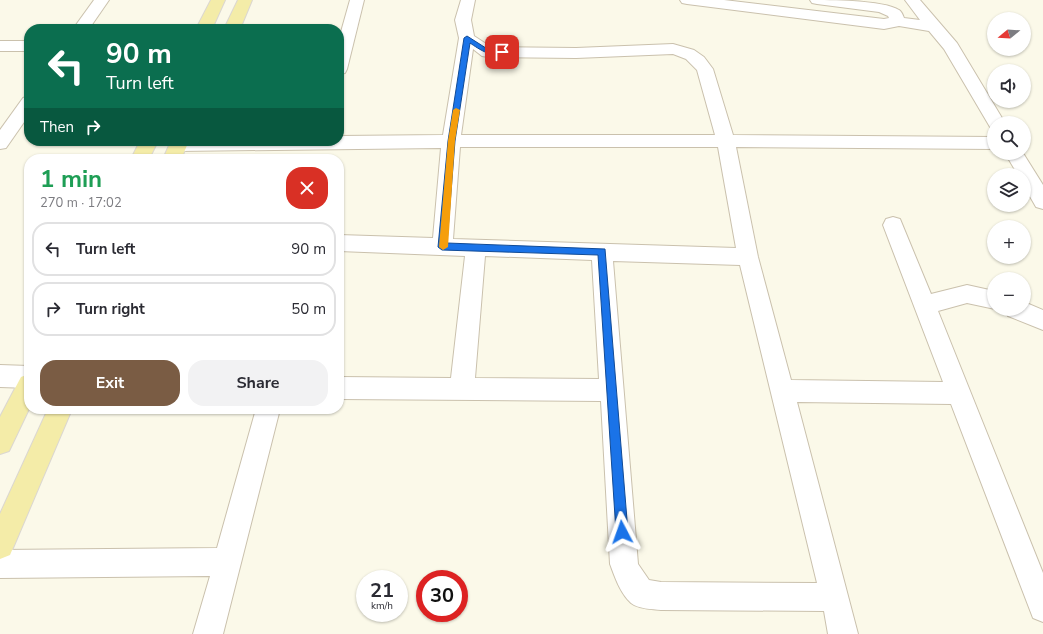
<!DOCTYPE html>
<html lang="en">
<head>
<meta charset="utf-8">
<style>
	:root { --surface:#fff; --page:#f2f2f3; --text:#2b2b33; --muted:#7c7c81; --line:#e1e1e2; --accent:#7a5c44 }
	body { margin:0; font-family:"Nunito Sans",sans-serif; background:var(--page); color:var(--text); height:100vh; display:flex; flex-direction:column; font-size:15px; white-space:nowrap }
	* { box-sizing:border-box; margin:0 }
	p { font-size:13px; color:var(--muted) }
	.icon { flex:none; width:22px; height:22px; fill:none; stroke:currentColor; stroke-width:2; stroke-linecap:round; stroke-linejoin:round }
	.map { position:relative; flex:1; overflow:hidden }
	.panel { position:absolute; left:24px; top:154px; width:320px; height:260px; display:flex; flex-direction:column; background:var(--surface); border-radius:16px; box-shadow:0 1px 3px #0004 }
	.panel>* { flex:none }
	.top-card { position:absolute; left:24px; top:24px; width:320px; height:122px; border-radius:16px; box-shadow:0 1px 3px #0004; background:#0b6e4f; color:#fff; overflow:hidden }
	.needle { width:26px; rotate:252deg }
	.fabs { position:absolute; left:987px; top:12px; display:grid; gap:8px }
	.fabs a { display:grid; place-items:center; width:44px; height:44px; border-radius:50%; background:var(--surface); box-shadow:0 1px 3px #0004; font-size:20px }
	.speed { position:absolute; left:356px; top:570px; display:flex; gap:8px; font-size:20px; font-weight:700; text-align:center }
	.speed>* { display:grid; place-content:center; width:52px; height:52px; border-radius:50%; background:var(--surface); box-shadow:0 1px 3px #0004; line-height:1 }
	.speed small { font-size:10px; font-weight:400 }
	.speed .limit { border:6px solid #d22; background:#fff; color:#111 }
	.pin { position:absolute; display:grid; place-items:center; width:34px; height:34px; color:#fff; margin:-17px; border-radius:8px; box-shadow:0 2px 6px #0006 }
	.me { position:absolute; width:44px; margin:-22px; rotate:356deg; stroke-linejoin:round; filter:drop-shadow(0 0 3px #0008) }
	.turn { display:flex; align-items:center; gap:14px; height:84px; padding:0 16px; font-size:18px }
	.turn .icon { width:52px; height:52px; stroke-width:2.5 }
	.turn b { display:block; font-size:28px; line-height:34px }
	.then { display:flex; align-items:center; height:38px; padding:0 16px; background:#0003; gap:8px; font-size:15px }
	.round { display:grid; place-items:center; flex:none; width:42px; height:42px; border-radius:16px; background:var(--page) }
	.summary { display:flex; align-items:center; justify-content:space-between; height:68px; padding:0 16px }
	h1 { font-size:24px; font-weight:700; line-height:30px; color:#1e9e55 }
	.cta { display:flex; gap:8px; margin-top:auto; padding:8px 16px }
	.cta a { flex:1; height:46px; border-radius:16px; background:var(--accent); color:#fff; font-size:16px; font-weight:700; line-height:46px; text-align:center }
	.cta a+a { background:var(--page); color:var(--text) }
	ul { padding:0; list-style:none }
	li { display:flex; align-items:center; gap:12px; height:54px; margin:0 8px 6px; padding:0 8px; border:2px solid var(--line); border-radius:16px }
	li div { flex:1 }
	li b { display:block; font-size:15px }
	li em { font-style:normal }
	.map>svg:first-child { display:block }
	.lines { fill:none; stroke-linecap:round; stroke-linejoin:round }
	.minor-casing { stroke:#cac1ad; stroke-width:2 }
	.major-casing { stroke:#dbd7d1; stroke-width:2 }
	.minor { fill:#fff; fill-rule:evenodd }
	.major { fill:#f4eca8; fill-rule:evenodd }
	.route { fill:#1a73e8; stroke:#114b97 }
	.slow { fill:#f59e0b }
</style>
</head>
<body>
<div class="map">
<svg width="1043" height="634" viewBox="0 0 1043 634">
	<rect width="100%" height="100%" fill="#fbf9e9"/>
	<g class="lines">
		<g class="minor-casing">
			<g id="minor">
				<polygon points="94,0 109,0 89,29 73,29"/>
				<polygon points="350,0 364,0 347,69 345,73 339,74 339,39"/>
				<path d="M 461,0 L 475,0 L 471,20 L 474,36 L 491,47 L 576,48 L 673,44 L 694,50 L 704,57 L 713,69 L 733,135 L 994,137 L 994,149 L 736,147 L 758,257 L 791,380 L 943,382 L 883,225 L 886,219 L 893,217 L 900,219 L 931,294 L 967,285 L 994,291 L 995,309 L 967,303 L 938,311 L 1043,573 L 1043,622 L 1033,618 L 951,404 L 797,402 L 858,634 L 828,634 L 824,611 L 661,610 C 652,609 638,609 631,603 C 620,593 615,577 610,564 L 601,401 L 339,399 L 339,377 L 451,378 L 465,256 L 339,251 L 339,235 L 433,238 L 441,148 L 178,151 L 172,150 L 169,145 L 171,141 L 339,141 L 339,136 L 443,135 L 459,38 L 455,20 ZM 473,49 L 482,56 L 488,57 L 576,58 L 673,54 L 686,59 L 697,70 L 715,135 L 461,135 ZM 460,147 L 718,147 L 736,248 L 453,239 ZM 485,256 L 592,260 L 599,379 L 475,378 ZM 613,261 L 740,265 L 817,583 L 661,582 L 649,580 L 638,564 Z"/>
				<path d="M 680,0 L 724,0 L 884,19 L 889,18 L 888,16 L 879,12 L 817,4 L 812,3 L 810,0 C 830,0 883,0 899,10 C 901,11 903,15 904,18 L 920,20 L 905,0 L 920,0 L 957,43 L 1005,123 L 994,123 L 994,129 L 990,127 L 944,49 L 929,31 L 899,26 L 884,29 L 687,4 L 682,3 Z"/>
				<rect x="0" y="41" width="29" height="10"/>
				<polygon points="29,96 29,115 6,148 0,149 0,130 23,98"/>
				<polygon points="1005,153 1023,153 1043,185 1043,209 1036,207 1024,186 1024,175 1018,175"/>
				<polygon points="1024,302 1043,310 1043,330 1008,316 1005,309 1024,309"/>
				<polygon points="0,365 29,366 29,388 0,387"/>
				<polygon points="256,409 280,409 223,634 193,634 210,576 0,578 0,550 217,548"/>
			</g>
		</g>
		<g class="major-casing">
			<g id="major">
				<polygon points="211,0 225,0 212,29 196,29"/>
				<polygon points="238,0 252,0 240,29 224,29"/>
				<polygon points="140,141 158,141 149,159 131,159"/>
				<polygon points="171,141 189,141 181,159 163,159"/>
				<polygon points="29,374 29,409 9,451 0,454 0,417 21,377"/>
				<polygon points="48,409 72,409 10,555 0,559 0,514"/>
			</g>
		</g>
		<use href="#minor" class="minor"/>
		<use href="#major" class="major"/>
	</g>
	<path class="route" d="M 467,36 L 489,50 L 502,50 L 506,52 C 494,60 479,49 470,43 L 455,141 L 447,243 L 605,249 L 628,532 L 626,536 L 622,537 L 618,536 L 616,532 L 598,255 L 442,250 L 438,247 L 448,141 L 464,38 Z"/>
	<polygon class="slow" points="456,108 460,110 455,141 448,247 443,250 439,247 448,141 453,110"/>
</svg>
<div class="fabs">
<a><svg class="needle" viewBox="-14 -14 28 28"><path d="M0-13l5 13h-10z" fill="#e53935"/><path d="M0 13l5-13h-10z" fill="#7c7c81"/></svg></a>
<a><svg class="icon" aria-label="sound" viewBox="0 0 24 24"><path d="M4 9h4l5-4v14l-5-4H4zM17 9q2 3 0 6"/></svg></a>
<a><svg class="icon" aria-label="search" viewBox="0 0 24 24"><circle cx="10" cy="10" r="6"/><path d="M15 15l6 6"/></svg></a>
<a><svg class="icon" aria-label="layers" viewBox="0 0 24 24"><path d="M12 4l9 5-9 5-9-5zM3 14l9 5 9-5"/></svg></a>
<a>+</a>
<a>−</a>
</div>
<div class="speed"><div>21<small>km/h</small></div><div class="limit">30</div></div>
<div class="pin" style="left:502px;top:52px;background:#d93025"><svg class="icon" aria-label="arrive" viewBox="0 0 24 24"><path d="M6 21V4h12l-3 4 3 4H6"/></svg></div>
<svg class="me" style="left:622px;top:532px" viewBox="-20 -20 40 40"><path d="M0-17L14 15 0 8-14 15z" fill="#1a73e8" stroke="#fff" stroke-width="4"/></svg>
<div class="top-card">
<div class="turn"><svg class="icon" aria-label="left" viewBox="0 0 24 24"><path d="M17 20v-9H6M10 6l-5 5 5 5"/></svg><div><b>90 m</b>Turn left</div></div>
<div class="then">Then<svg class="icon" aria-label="right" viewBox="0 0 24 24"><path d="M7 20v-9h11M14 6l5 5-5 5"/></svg></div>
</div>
<section class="panel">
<div class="summary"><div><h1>1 min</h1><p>270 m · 17:02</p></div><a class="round" style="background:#d93025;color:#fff"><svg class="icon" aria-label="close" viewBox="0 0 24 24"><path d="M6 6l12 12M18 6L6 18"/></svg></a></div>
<ul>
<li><svg class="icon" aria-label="left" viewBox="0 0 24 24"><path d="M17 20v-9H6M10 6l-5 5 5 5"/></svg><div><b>Turn left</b></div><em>90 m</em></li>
<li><svg class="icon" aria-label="right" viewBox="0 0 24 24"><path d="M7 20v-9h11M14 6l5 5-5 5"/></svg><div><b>Turn right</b></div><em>50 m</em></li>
</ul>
<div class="cta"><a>Exit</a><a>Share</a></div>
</section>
</div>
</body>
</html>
